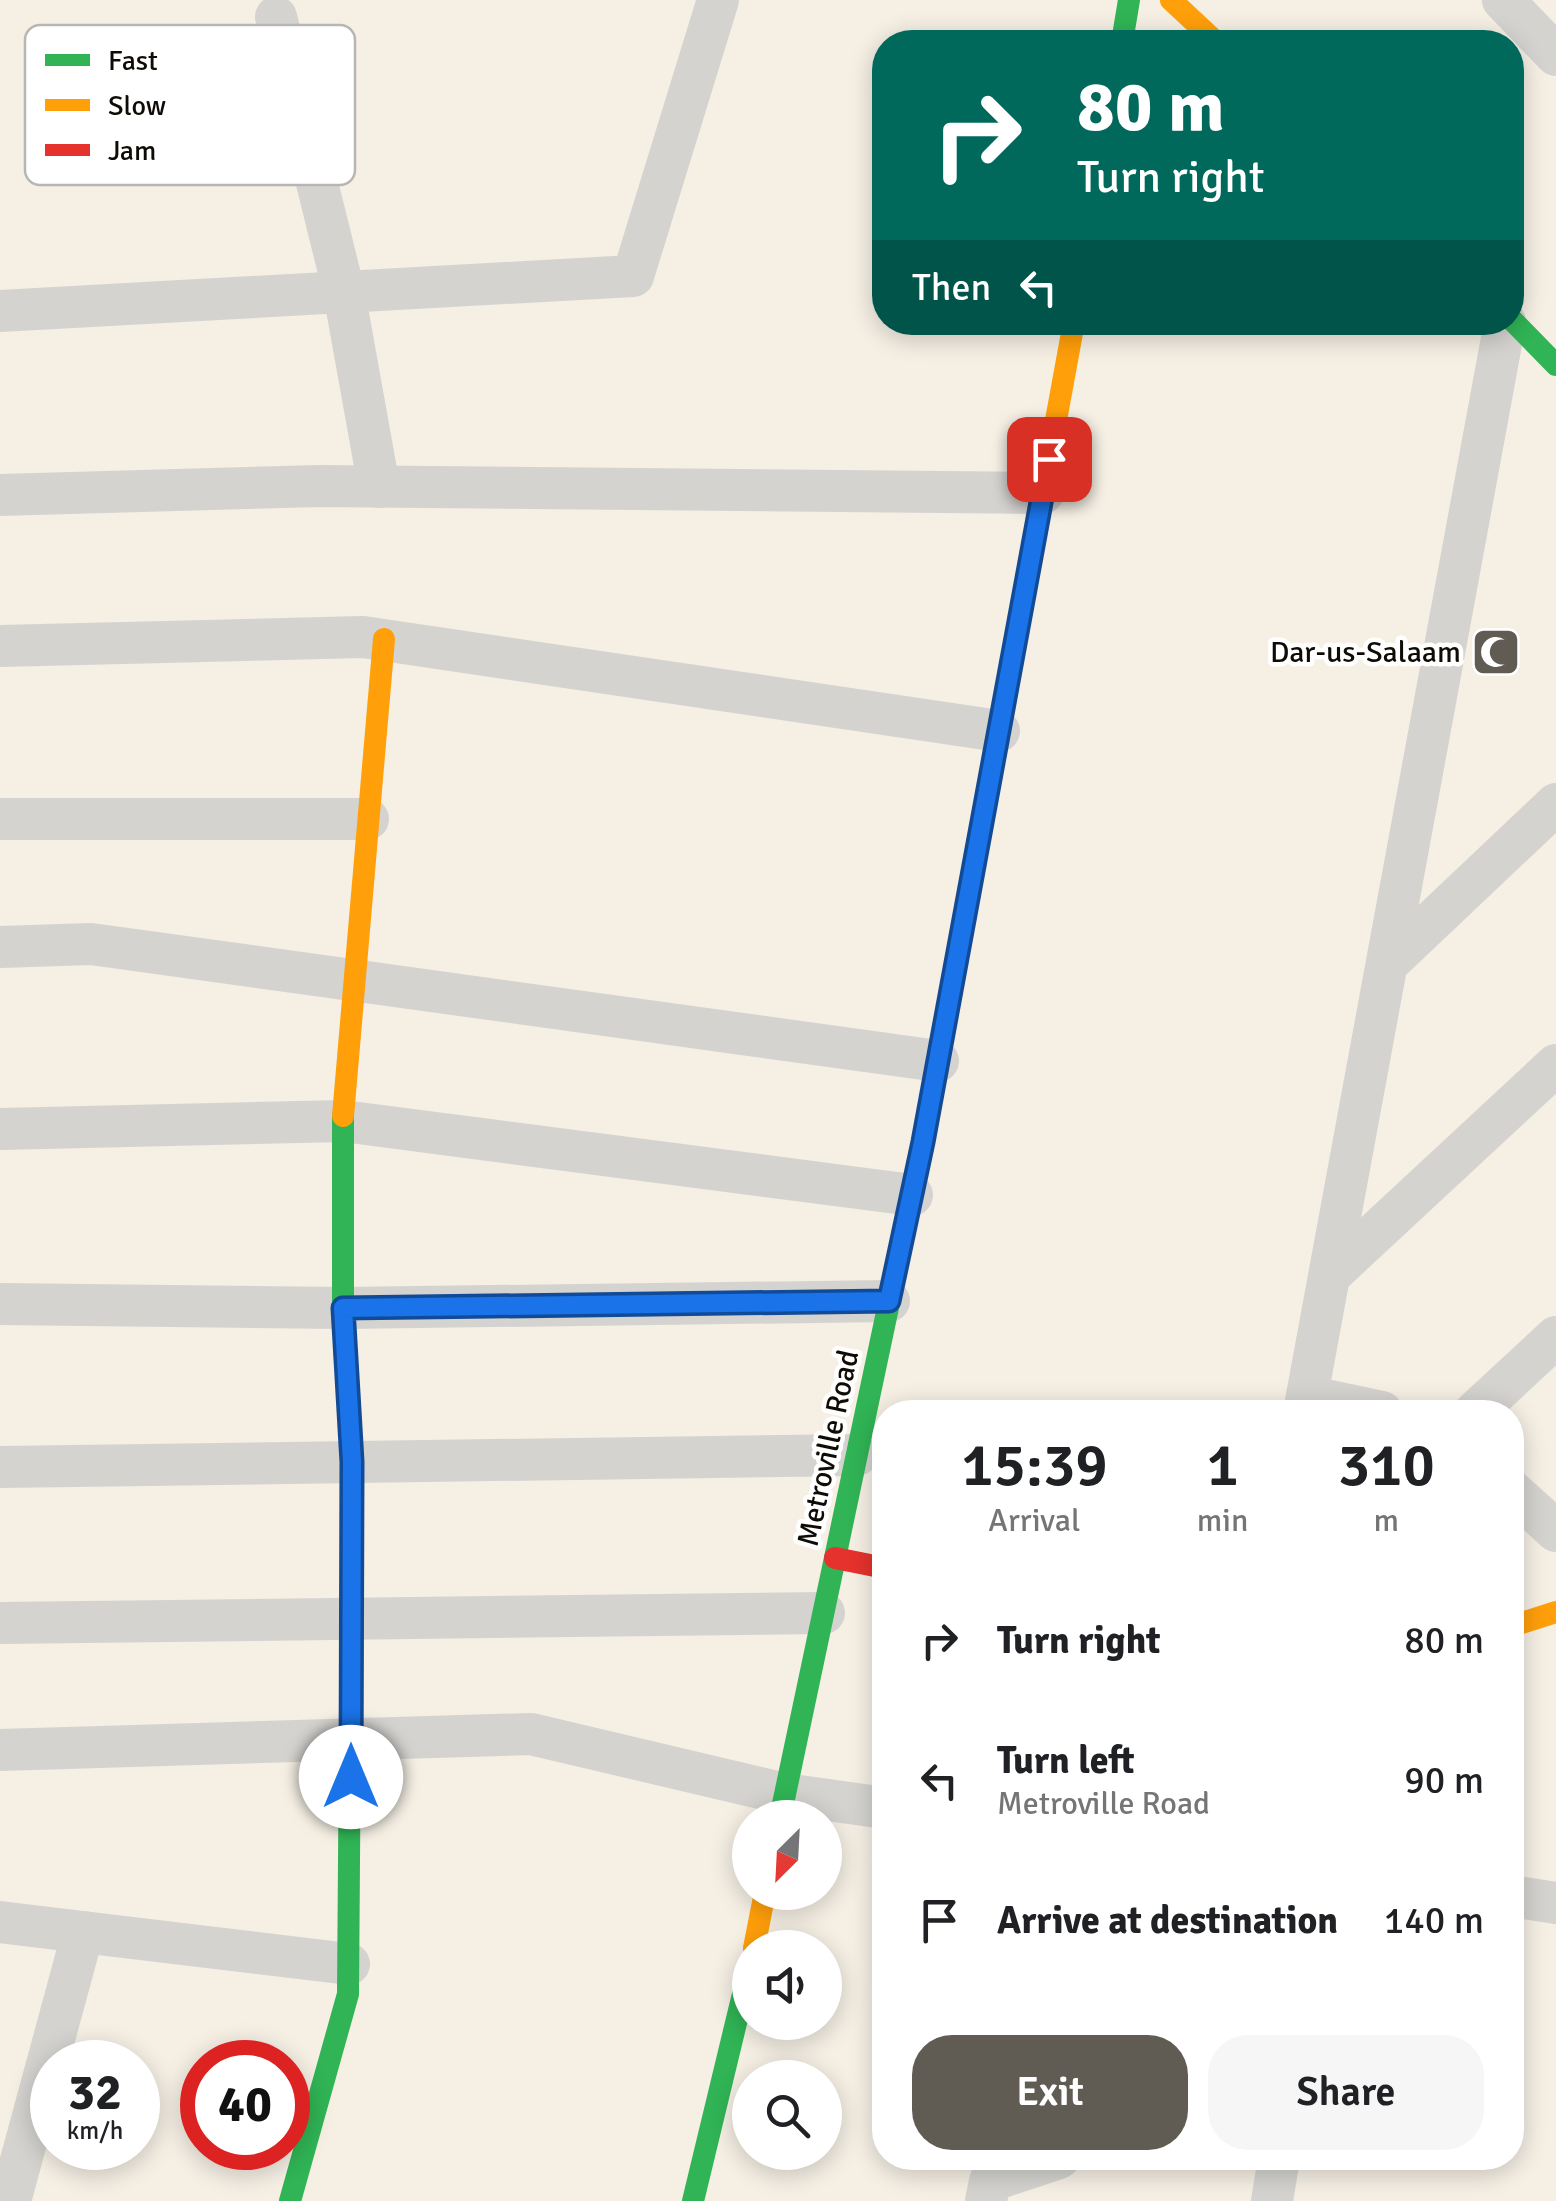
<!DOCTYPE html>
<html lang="en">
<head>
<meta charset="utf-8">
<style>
	:root { --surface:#fff; --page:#f6f6f6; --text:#202124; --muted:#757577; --accent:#605b53 }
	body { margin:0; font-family:Signika,sans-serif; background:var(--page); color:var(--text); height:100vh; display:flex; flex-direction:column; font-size:38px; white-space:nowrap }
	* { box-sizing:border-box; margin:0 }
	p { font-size:32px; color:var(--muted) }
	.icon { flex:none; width:55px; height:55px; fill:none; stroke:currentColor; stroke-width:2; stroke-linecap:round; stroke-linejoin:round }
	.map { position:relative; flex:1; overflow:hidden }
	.side { position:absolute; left:872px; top:1400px; width:652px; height:770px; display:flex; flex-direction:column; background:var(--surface); border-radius:40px; box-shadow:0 5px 25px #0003 }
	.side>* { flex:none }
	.top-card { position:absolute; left:872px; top:30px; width:652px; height:305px; border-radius:40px; box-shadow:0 5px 25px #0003; background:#00695c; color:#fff; overflow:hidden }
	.needle { width:65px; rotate:204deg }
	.fabs { position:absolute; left:732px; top:1800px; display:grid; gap:20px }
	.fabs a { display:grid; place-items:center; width:110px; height:110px; border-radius:50%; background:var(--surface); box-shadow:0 5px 25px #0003; font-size:50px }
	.speed { position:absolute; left:30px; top:2040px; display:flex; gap:20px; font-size:50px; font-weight:700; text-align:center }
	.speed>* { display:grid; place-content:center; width:130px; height:130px; border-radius:50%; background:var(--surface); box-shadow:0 5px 25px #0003; line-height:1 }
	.speed small { font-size:25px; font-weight:400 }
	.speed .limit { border:15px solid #d22; background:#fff; color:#111 }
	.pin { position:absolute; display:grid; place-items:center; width:85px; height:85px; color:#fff; margin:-42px; border-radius:20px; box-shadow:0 5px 15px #0006 }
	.me { position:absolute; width:110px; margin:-55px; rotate:0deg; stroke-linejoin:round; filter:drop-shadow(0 0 8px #0008) }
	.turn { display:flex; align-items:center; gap:35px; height:210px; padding:0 40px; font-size:45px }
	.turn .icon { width:130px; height:130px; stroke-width:2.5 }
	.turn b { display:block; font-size:70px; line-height:85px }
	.then { display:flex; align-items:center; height:95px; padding:0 40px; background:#0003; gap:20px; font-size:38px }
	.eta { display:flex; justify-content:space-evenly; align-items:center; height:170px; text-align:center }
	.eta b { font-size:60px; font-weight:600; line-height:70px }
	.button { display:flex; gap:20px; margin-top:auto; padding:20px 40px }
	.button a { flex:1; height:115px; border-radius:40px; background:var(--accent); color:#fff; font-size:40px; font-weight:600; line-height:115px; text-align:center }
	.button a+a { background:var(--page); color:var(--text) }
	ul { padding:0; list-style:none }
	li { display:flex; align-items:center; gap:30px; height:140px; padding:0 40px }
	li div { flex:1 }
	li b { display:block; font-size:38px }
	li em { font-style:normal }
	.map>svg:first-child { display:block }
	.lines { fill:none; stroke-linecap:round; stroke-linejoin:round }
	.street { stroke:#d4d3d0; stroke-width:42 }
	.fast { stroke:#30b455; stroke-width:22 }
	.slow { stroke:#ff9f0a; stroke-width:22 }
	.jam { stroke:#e5322d; stroke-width:22 }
	.route-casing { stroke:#114b97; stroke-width:25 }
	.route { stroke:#1a73e8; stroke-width:18 }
	.labels { text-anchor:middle; stroke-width:9; stroke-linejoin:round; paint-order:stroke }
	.poi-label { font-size:30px; fill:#0f0b05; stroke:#fff; text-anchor:end }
	.street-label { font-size:30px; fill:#0f0b05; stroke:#fff }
	.key { fill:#fff; stroke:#b7b6b4; stroke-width:2.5 }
	.key-label { font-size:28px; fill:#0f0b05 }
</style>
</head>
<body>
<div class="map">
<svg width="1556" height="2201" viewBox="0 0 1556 2201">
	<rect width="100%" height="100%" fill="#f5efe4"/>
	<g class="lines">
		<g class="street">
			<polyline points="1503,0 1556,55"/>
			<polyline points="276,17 344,292 379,487"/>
			<polyline points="0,311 633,276 718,0"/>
			<polyline points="0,495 319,486 1043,493"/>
			<polyline points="0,646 363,637 999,731"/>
			<polyline points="0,819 368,819"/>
			<polyline points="0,947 91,944 938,1061"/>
			<polyline points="1387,964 1556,804"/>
			<polyline points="0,1129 343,1121 912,1195"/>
			<polyline points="1330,1275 1556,1065"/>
			<polyline points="0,1304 343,1308 889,1301"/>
			<polyline points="1307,1396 1382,1412"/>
			<polyline points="1304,1412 1505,322"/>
			<polyline points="1475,1412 1556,1337"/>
			<polyline points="0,1467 857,1455"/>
			<polyline points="1512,1491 1556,1531"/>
			<polyline points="0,1623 824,1613"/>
			<polyline points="0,1750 531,1734 785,1794 885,1808"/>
			<polyline points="1512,1896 1556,1903"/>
			<polyline points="0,1922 349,1964"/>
			<polyline points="10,2201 83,1932"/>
			<polyline points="986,2201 990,2181 1059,2158"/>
			<polyline points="1272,2201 1279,2158"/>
		</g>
		<g class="fast">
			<polyline points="1122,42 1129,0"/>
			<polyline points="1512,320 1556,365"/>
			<polyline points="780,1818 923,1142 997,742"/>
			<polyline points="290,2201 348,1994 352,1462 343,1308 343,1116"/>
			<polyline points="693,2201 750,1965"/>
		</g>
		<g class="slow">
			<polyline points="1171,0 1216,42"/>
			<polyline points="997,742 1074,322"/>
			<polyline points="343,1116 384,639"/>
			<polyline points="1512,1626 1556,1612"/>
			<polyline points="754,1948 765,1892"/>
		</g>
		<polyline class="jam" points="835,1558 885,1568"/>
	</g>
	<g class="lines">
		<g class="route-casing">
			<polyline id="route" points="351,1777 352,1462 343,1308 889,1301 923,1142 1049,459"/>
		</g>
		<use href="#route" class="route"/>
	</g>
	<defs>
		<g id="mosque-square" transform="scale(2.5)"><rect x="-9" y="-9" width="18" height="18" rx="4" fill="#605b53" stroke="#fff"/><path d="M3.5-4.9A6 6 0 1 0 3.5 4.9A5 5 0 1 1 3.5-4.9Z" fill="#fff"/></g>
	</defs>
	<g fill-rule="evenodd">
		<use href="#mosque-square" x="1496" y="652"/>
	</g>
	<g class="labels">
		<g class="poi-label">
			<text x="1461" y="662">Dar-us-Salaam</text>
		</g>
		<g class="street-label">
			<text transform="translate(828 1448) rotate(-78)" y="10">Metroville Road</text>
		</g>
	</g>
	<rect x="25" y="25" width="330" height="160" rx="15" class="key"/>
	<rect x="45" y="54" width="45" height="12" fill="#30b455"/>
	<rect x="45" y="99" width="45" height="12" fill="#ff9f0a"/>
	<rect x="45" y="144" width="45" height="12" fill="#e5322d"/>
	<g class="key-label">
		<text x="108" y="70">Fast</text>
		<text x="108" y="115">Slow</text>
		<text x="108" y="160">Jam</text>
	</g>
</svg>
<div class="fabs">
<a><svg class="needle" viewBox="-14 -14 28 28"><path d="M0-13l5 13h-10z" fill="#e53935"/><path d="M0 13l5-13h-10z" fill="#757577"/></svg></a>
<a><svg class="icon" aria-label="sound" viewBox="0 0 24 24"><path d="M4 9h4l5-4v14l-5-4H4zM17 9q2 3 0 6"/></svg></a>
<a><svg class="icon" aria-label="search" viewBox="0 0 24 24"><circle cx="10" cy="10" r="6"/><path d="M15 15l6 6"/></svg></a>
</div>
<div class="speed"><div>32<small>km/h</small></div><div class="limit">40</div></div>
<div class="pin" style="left:1049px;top:459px;background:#d93025"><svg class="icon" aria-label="arrive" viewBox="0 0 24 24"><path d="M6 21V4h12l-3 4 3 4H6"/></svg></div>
<svg class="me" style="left:351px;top:1777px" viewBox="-20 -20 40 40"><circle r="19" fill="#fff"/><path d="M0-13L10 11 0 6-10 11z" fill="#1a73e8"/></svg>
<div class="top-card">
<div class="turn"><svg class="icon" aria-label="right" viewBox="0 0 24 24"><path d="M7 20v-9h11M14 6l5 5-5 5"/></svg><div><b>80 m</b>Turn right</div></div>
<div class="then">Then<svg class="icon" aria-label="left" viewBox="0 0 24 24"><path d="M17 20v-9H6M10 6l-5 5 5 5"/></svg></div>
</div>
<section class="side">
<div class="eta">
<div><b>15:39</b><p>Arrival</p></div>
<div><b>1</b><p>min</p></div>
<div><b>310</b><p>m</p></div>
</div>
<ul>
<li><svg class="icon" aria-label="right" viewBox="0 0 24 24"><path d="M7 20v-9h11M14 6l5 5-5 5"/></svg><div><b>Turn right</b></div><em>80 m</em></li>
<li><svg class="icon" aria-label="left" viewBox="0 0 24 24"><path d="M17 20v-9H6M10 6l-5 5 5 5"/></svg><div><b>Turn left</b><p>Metroville Road</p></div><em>90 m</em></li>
<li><svg class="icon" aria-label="arrive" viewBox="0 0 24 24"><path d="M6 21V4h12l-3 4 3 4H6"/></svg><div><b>Arrive at destination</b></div><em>140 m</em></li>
</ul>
<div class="button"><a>Exit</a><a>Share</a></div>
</section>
</div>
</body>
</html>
